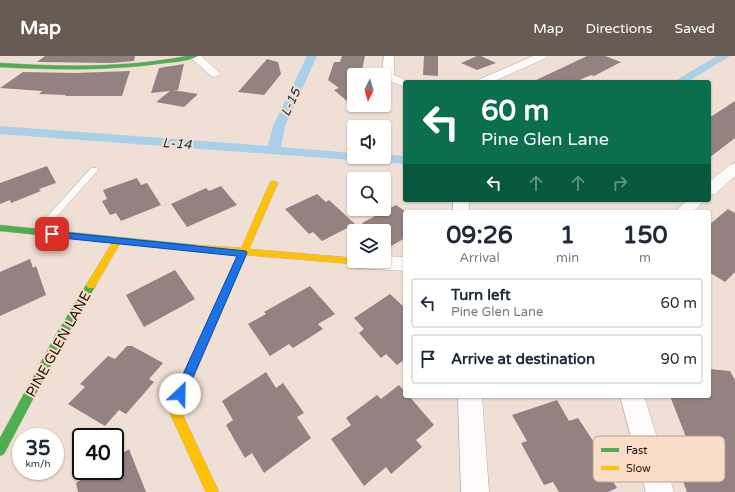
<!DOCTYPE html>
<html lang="en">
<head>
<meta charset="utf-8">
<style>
	:root { --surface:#fff; --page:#f2f2f3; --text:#1f2937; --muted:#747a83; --line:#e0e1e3; --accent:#675b53 }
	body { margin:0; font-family:"Varela Round",sans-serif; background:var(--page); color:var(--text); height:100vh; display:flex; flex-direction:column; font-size:15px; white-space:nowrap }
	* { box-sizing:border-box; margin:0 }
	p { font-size:13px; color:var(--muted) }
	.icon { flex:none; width:22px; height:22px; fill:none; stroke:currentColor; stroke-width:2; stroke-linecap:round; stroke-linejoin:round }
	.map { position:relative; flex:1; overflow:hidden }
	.details { position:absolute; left:403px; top:154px; width:308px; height:188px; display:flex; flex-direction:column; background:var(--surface); border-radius:4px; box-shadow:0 1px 3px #0004 }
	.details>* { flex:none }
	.guide { position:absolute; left:403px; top:24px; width:308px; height:122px; border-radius:4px; box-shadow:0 1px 3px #0004; background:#0b6e4f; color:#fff; overflow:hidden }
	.needle { width:26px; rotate:185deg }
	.tools { position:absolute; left:347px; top:12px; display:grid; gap:8px }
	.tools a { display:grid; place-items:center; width:44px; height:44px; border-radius:4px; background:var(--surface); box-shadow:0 1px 3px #0004; font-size:20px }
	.speed { position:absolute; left:12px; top:372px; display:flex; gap:8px; font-size:20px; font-weight:700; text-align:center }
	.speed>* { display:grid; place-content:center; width:52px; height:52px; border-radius:50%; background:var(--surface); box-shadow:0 1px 3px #0004; line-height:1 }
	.speed small { font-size:10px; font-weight:400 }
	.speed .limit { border:2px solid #111; border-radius:6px; background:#fff; color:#111 }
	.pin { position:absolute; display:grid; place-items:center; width:34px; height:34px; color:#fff; margin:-17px; border-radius:8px; box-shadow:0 2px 6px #0006 }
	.me { position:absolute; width:44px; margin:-22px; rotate:24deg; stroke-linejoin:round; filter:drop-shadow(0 0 3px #0008) }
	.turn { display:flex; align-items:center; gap:14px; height:84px; padding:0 12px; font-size:18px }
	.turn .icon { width:52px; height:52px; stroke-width:2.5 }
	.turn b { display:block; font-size:28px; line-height:34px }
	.lanes { display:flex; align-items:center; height:38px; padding:0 12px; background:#0003; justify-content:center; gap:20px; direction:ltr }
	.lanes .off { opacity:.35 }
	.eta { display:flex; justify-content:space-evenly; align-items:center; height:68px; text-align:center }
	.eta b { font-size:24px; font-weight:700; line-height:28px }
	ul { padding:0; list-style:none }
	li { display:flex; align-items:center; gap:12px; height:50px; margin:0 8px 6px; padding:0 4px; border:2px solid var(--line); border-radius:4px }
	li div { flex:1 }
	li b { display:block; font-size:15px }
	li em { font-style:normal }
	header { display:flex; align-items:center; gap:24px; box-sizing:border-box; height:56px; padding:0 20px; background:var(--accent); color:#fff }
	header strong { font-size:19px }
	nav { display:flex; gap:22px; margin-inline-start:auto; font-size:14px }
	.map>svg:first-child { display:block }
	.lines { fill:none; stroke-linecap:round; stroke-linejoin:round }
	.canal { fill:#aad0e9; fill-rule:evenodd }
	.building { fill:#948282 }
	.lane-casing { stroke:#beb1a9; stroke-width:1 }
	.street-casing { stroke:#beb1a9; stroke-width:1 }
	.fast-casing { stroke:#beb1a9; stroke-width:1 }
	.slow-casing { stroke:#beb1a9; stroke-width:1 }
	.lane { fill:#fdfaf9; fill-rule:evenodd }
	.street { fill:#fdfaf9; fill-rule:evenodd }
	.fast { fill:#4caf50; fill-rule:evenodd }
	.slow { fill:#ffc107; fill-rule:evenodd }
	.route { fill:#1a73e8; stroke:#114b97 }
	.labels { text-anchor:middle; stroke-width:4; stroke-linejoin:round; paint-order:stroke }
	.far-water-label { font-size:13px; font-style:italic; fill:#00334e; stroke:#fadcc9 }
	.street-label { font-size:14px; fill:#1e140d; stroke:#fadcc9 }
	.key { fill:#fadcc9; stroke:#b8a091; stroke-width:1 }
	.key-label { font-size:11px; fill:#1e140d }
</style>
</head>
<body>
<header>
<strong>Map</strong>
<nav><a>Map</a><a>Directions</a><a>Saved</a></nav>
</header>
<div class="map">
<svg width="735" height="436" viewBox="0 0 735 436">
	<rect width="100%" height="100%" fill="#efdfd4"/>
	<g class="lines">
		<g class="canal">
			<polygon points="307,0 317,0 285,70 281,91 354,97 354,101 384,101 384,98 405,100 405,108 0,78 0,70 268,90 273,70"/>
			<polygon points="717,0 730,0 687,26 673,26"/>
		</g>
	</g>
	<g class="building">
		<polygon points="45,0 135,0 134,5 112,7 37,6"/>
		<polygon points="342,0 365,0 362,14 359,14 358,19 354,19 354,51 334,34 339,32 328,24 334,6 340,6"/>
		<polygon points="424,0 438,0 438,20 423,19"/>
		<polygon points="477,0 481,0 496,7 477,14 461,7"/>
		<polygon points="587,0 605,0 621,6 594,20 591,19 575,26 532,26"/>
		<polygon points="267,3 278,6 281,18 264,39 238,36"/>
		<polygon points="184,8 178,34 173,34 198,38 184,51 156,46 170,35 151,37 159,12"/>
		<polygon points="130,15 122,40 65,40 66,39 39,38 42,35 0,32 23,16 75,17"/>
		<polygon points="735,45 735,82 709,102 709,62"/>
		<polygon points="47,110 56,127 39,133 41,135 11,147 10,144 0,148 0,127"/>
		<polygon points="137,122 141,129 147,127 161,149 121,165 116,157 110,159 102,145 107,143 103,134"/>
		<polygon points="221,130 237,149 187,171 171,148 206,132 209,135"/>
		<polygon points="317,138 326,146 329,144 355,168 322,185 313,176 309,178 285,153"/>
		<polygon points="396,149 405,155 405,182 384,194 384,175 371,175 362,167"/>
		<polygon points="728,153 735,157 735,216 725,226 709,216 709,169"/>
		<polygon points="30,203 33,212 36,210 46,239 0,260 0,216"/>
		<polygon points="175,214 195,243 144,271 126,239"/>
		<polygon points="310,230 335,258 318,268 323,273 293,292 289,288 270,300 248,268 266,258 264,256"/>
		<polygon points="390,238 405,252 405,303 397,309 386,298 381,302 359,277 364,273 354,262"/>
		<polygon points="127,290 132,290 163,307 149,323 154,326 126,358 119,354 105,370 68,348 85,331 80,328 108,300 115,303"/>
		<polygon points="709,313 730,315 735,324 735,436 687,436 680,417 722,421 706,383 686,381 670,340 709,340"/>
		<polygon points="266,316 276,332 283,327 304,357 297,361 311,382 264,417 252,397 245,402 226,369 233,364 222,345"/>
		<polygon points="399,329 405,336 405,340 409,340 434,369 416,384 422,391 391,418 386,411 364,430 331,383 351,369 346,362 377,339 381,343"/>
		<polygon points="557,344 569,365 578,362 603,400 598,402 617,432 608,436 559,436 553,426 544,429 521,387 527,385 512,359"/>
		<polygon points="129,393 146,436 78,436 76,427 95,415 115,415 115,402"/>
	</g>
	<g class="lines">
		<g class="lane-casing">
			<polygon id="lane" points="91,112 97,112 98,114 41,178 35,178 34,176 35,174"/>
		</g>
		<g class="street-casing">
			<g id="street">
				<polygon points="189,0 201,0 221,18 215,21 211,20"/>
				<polygon points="384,0 394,0 394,19 410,26 405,26 405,31 386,24 382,15"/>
				<polygon points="533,0 547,0 546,2 492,26 476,26 478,24"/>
				<polygon points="735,107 735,120 715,138 709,139 709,126 730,109"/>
				<rect x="453" y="144" width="16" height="12"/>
				<polygon points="687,144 705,144 693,156 675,156"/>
				<polygon points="354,199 354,205 384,205 384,200 405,201 405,215 356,212 349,210 347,205 349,200"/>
				<polygon points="458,340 482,340 489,436 461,436"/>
				<polygon points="620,340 644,340 674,436 646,436"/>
			</g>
		</g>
		<g class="fast-casing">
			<g id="fast">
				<path d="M 187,0 L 198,0 C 189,5 175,6 165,7 C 110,15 55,14 0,11 L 0,7 C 63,11 125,12 187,0 Z"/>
				<polygon points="0,169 196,189 200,192 196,195 0,175"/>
				<polygon points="91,225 94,226 96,229 63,286 4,398 0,400 0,382 55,280 88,226"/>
			</g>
		</g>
		<g class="slow-casing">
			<g id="slow">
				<polygon points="271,125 274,125 278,127 249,193 354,202 354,205 358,205 354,208 246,199 180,353 219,436 206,436 168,353 238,199 196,195 192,192 196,189 241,192"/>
				<polygon points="118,181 122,184 94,232 88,232 86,229 88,226 115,182"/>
			</g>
		</g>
		<use href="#lane" class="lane"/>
		<use href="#street" class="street"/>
		<use href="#fast" class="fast"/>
		<use href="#slow" class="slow"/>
	</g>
	<polygon class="route" points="49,175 246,195 247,197 184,342 180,344 176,342 174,338 237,200 52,181 48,178"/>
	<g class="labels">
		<g class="far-water-label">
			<text transform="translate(290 46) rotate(-65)" y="5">L-15</text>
			<text transform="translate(177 87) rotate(4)" y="5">L-14</text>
		</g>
		<g class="street-label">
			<text transform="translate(58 288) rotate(-61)" y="5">PINE GLEN LANE</text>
		</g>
	</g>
	<rect x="593" y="380" width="132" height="46" rx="6" class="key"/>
	<rect x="601" y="392" width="18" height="4" fill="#4caf50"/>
	<rect x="601" y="410" width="18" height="4" fill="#ffc107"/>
	<g class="key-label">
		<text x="626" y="398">Fast</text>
		<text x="626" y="416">Slow</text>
	</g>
</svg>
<div class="tools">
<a><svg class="needle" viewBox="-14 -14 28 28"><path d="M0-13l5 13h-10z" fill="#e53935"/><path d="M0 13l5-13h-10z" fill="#747a83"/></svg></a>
<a><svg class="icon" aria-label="sound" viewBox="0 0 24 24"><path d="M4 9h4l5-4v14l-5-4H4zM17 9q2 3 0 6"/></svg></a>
<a><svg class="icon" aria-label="search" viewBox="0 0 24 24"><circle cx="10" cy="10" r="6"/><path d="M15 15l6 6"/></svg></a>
<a><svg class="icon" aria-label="layers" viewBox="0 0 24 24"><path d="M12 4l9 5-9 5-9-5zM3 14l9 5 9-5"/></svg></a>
</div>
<div class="speed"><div>35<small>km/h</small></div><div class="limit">40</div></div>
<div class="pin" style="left:52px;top:178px;background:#d93025"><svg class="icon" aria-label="arrive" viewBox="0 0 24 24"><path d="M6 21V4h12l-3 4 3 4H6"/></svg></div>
<svg class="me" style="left:180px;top:338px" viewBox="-20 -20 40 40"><circle r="19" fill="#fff"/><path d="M0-13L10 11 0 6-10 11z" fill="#1a73e8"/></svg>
<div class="guide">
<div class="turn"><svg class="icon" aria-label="left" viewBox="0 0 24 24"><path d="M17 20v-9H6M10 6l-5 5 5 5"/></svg><div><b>60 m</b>Pine Glen Lane</div></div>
<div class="lanes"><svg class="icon" aria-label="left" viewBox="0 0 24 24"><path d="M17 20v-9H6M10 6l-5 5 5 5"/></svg><svg class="icon off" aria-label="ahead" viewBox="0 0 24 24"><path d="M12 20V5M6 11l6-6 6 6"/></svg><svg class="icon off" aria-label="ahead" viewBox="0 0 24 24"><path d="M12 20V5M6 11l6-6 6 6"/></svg><svg class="icon off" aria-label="right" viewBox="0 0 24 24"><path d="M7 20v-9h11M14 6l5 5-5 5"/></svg></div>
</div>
<section class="details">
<div class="eta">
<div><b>09:26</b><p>Arrival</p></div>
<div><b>1</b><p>min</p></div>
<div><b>150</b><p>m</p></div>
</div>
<ul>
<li><svg class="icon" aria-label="left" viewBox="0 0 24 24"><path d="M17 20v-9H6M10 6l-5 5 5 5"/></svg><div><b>Turn left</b><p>Pine Glen Lane</p></div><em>60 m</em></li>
<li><svg class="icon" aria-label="arrive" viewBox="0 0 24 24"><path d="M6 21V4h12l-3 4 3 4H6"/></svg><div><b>Arrive at destination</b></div><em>90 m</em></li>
</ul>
</section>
</div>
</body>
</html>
